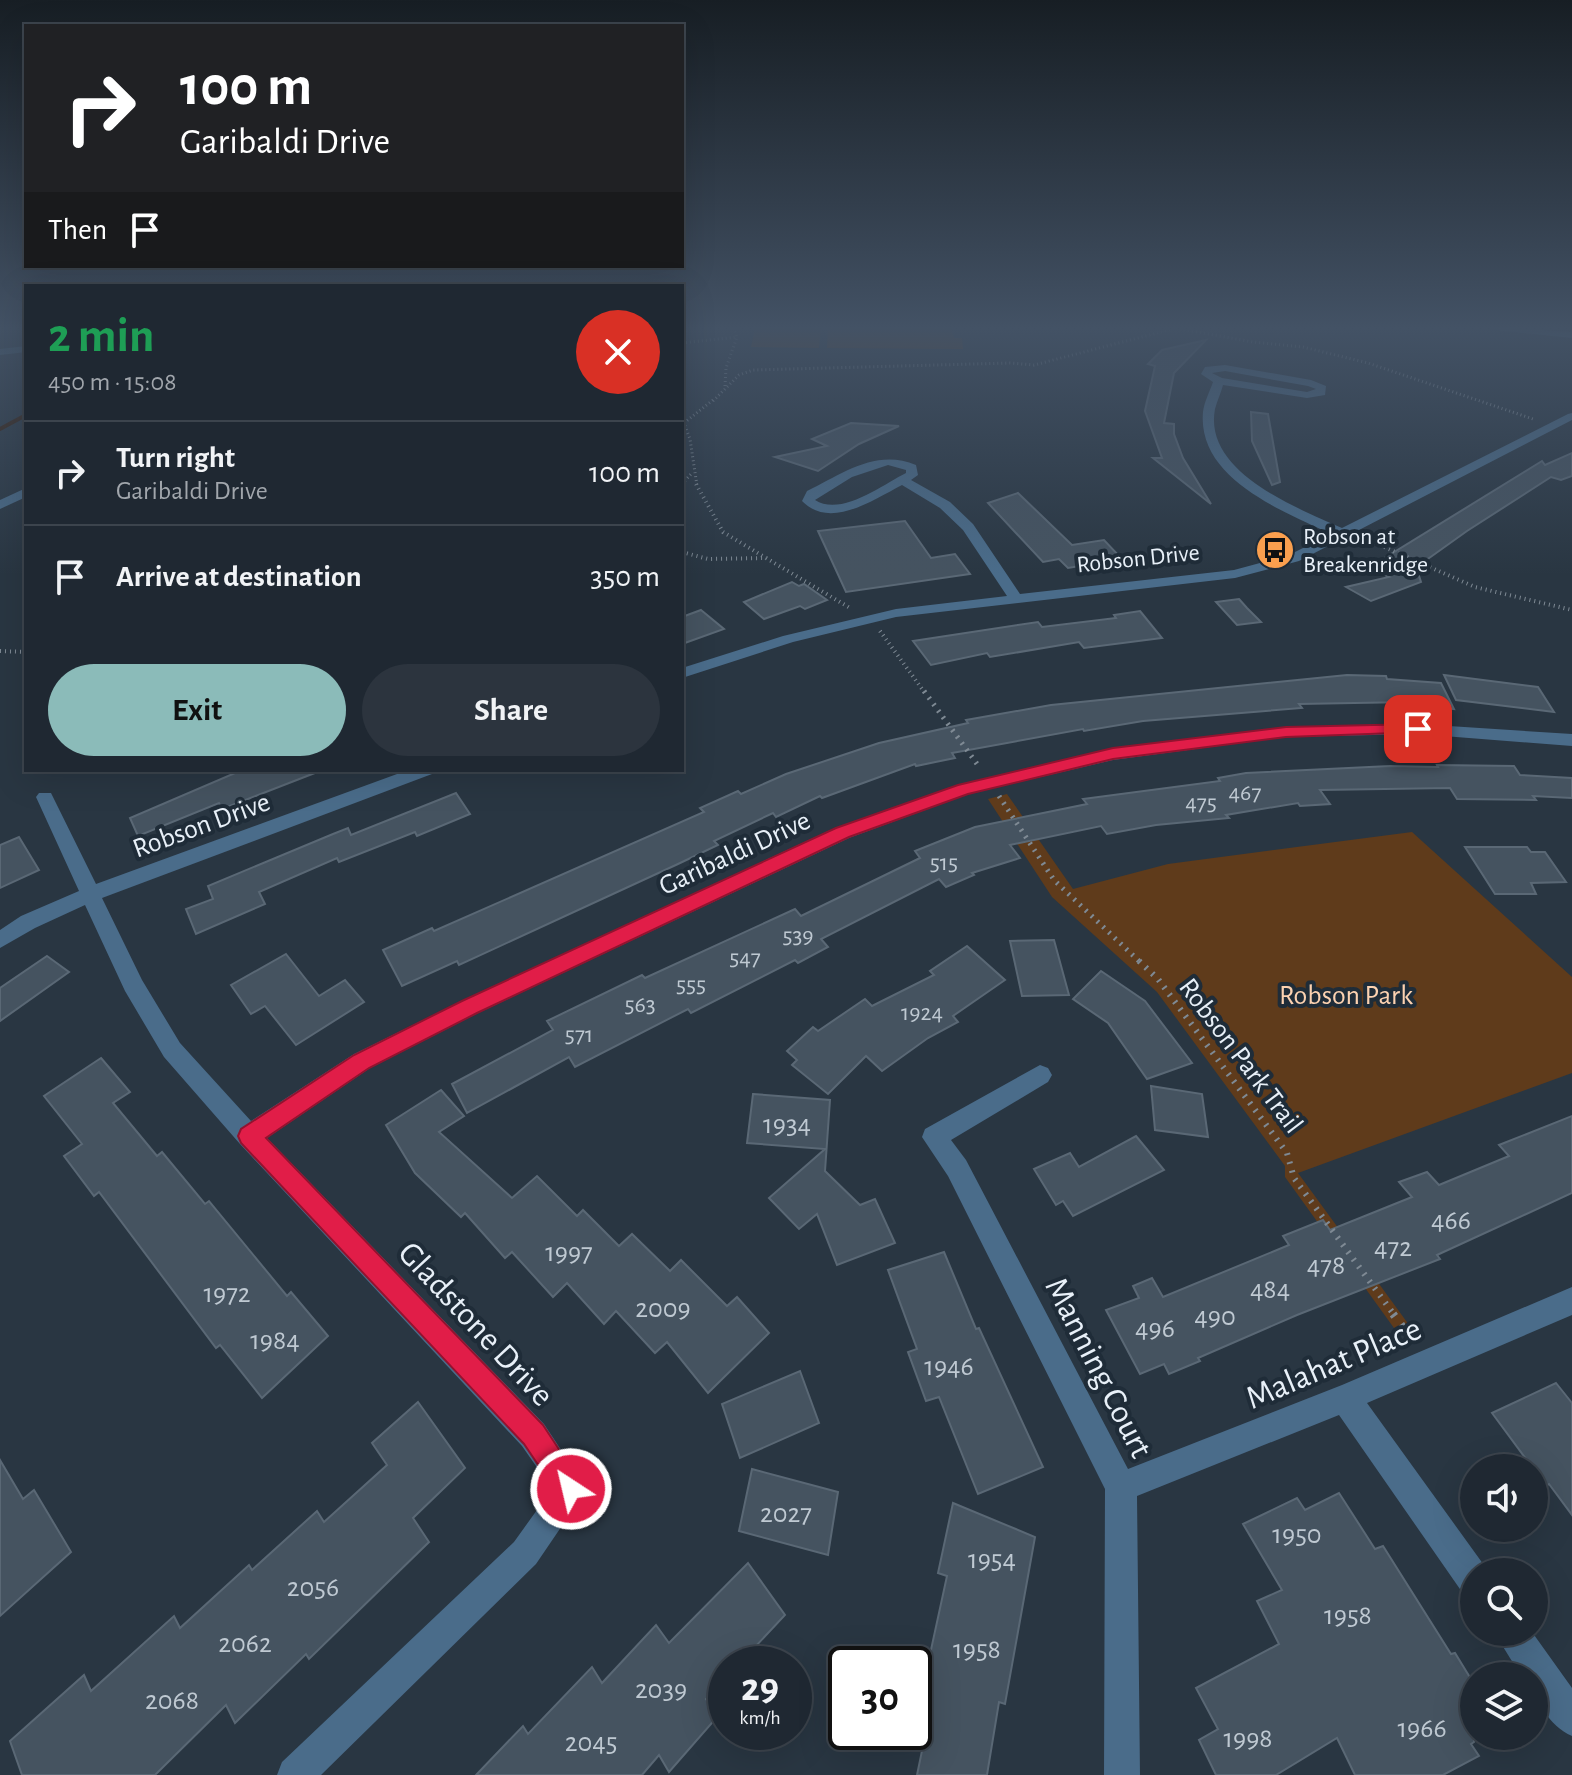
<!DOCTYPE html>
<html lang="en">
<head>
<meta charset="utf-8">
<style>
	:root { --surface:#1f2832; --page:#2c343e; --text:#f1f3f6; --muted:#a1a6ac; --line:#3c444d; --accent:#8bbbb9 }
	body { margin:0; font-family:"Alegreya Sans",sans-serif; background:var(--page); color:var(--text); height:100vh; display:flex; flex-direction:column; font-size:30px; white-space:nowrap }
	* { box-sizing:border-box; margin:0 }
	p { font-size:26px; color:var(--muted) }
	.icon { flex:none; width:44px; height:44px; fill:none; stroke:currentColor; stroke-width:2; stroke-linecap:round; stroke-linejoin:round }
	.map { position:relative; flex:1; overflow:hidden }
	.details { position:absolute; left:24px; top:284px; width:660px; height:488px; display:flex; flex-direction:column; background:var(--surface); border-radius:0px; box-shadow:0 8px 32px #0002,0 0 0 2px var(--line) }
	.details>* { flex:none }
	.hud { position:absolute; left:24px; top:24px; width:660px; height:244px; border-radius:0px; box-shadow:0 8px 32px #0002,0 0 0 2px var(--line); background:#202124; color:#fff; overflow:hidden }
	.controls { position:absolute; left:1460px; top:1454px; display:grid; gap:16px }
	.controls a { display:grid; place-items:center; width:88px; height:88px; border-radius:50%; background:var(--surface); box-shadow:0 8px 32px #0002,0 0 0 2px var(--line); font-size:40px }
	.speed { position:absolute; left:708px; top:1646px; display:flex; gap:16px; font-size:40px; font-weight:700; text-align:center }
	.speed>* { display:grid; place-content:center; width:104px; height:104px; border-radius:50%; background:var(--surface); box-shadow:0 8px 32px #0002,0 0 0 2px var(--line); line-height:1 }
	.speed small { font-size:20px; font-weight:400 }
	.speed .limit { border:4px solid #111; border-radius:12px; background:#fff; color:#111 }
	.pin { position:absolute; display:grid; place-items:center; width:68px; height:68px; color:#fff; margin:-34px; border-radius:16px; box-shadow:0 4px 12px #0006 }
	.me { position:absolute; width:88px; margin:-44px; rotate:325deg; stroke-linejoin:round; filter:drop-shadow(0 0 6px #0008) }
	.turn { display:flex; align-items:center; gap:28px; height:168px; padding:0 24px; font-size:36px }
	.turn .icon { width:104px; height:104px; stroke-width:2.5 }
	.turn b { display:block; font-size:56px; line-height:68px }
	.then { display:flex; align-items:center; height:76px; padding:0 24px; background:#0003; gap:16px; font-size:30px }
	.round { display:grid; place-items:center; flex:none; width:84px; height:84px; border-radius:42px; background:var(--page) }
	.summary { display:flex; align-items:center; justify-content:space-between; height:136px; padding:0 24px }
	h1 { font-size:48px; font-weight:700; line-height:60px; color:#1e9e55 }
	.action { display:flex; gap:16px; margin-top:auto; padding:16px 24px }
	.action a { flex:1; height:92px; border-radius:48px; background:var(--accent); color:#111; font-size:32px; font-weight:700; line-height:92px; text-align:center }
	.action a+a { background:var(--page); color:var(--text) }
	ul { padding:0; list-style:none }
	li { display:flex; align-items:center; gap:24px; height:104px; padding:0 24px; border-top:2px solid var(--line) }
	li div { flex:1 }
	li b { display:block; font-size:30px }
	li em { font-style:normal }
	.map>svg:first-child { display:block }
	.green { fill:#5f3b1b }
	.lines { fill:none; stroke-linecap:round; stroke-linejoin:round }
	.stream { stroke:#351700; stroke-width:4 }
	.building { fill:#455360; stroke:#5a6875; stroke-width:2 }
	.path-far4 { stroke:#7f8a94; stroke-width:3; stroke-dasharray:1 3; stroke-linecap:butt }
	.path-far3 { stroke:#7f8a94; stroke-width:4; stroke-dasharray:1 4; stroke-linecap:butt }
	.path-far2 { stroke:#7f8a94; stroke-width:5; stroke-dasharray:2 6; stroke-linecap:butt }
	.path-far1 { stroke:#7f8a94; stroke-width:6; stroke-dasharray:2 7; stroke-linecap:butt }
	.path { stroke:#7f8a94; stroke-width:8; stroke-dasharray:3 10; stroke-linecap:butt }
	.minor { fill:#4a6c8a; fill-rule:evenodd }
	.route { fill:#e11d48; stroke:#92132f; stroke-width:2 }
	.labels { text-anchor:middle; stroke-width:8; stroke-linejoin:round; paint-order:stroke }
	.far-poi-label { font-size:24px; fill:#e8f0f8; stroke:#1f2c38; text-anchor:start }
	.far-street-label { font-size:24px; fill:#e8f0f8; stroke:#1f2c38 }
	.number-label { font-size:24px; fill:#bfc9d2 }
	.street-label { font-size:28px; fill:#e8f0f8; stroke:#1f2c38 }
	.park-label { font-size:28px; fill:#fcd2b1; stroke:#1f2c38 }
	.near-number-label { font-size:28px; fill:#bfc9d2 }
	.near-street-label { font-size:34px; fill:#e8f0f8; stroke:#1f2c38 }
</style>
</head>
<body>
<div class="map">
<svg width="1572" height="1775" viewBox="0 0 1572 1775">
	<rect width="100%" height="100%" fill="#293642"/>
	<g class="green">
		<polygon points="755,327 821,327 819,348 751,347"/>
		<polygon points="828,327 951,327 954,338 962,338 963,349 827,348"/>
		<polygon points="1007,794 1073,889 1168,864 1412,832 1572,977 1572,1073 1298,1173 1412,1329 1399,1335 1285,1177 1285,1166 1157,992 1052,897 988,799"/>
	</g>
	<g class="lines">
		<polyline class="stream" points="0,429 26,415"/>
	</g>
	<g class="building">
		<polygon points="1206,340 1174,373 1164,423 1174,424 1174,434 1183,458 1211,504 1153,458 1162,458 1145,411 1155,366 1148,364 1162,350"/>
		<polygon points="1251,412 1268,414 1280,482 1272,485 1252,441"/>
		<polygon points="851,423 899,426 859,444 818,471 775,457 827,446 812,439"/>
		<polygon points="1572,453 1572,476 1561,480 1551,477 1467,531 1411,571 1417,570 1421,582 1371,601 1346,587 1389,577 1370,567 1542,461 1545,465"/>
		<polygon points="1018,493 1072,545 1104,540 1122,559 1068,568 1059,559 1043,562 988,503"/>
		<polygon points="905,521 931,558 955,554 970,574 846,592 818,531"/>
		<polygon points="792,582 799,586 804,584 827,600 805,609 800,606 764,619 744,602"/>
		<polygon points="1239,599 1247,608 1261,622 1237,625 1216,602"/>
		<polygon points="701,610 724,629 682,644 682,617"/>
		<polygon points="1140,611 1162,638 1084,648 1079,642 990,657 987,653 931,665 913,641 1038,622 1042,627 1116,618 1114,615"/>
		<polygon points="1347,675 1386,676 1387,679 1441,683 1454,709 1412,705 1410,702 1299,704 1302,708 1143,721 1084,731 1083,729 952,753 955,758 916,766 915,764 822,798 820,796 776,817 773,813 714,841 718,845 678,864 459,965 457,961 402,986 383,950 432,928 434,931 704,812 700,808 738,791 741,794 786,774 879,743 968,723 966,720 1051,705"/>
		<polygon points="1444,675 1538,687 1554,712 1456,700"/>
		<polygon points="1437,765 1514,766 1520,775 1572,778 1572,798 1533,796 1536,800 1457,799 1450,788 1320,790 1330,804 1300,806 1298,803 1226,815 1229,818 1156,825 1107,834 1101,826 1010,845 1020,858 972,873 974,875 946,887 939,879 821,939 828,947 798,963 795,960 691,1013 688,1009 575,1067 569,1057 467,1113 452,1084 553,1030 547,1021 642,975 645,978 795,909 801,916 920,858 915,851 975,827 1087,804 1083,799 1220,781 1218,778 1246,773 1390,766 1438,767"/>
		<polygon points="242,770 320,771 222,809 219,803 138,836 130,818"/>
		<polygon points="456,793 470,814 417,836 415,832 339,862 337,858 259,892 265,904 196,934 186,909 213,899 208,886 333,834 348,828 351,835"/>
		<polygon points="19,837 39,870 0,888 0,845"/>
		<polygon points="1465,847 1527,847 1531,852 1545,852 1566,882 1531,883 1536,894 1495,894"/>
		<polygon points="1054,940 1069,995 1022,996 1010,941"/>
		<polygon points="967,946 1005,980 953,1016 958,1022 928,1038 882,1071 866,1056 828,1094 792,1065 797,1060 787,1051 813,1027 818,1031 865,999 872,1006 934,975 930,971"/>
		<polygon points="286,954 319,996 345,980 364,1002 296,1045 265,1006 251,1014 231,985"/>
		<polygon points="47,956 69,972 0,1021 0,988"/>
		<polygon points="1101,971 1145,1001 1192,1063 1147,1079 1108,1023 1073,999"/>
		<polygon points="101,1058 130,1092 113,1103 157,1156 162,1152 205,1204 209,1201 287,1296 291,1292 328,1336 262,1398 220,1345 216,1348 99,1192 94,1196 64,1156 82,1144 44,1096"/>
		<polygon points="1151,1086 1202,1094 1208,1137 1155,1130"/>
		<polygon points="441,1090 464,1116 439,1132 512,1198 537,1176 577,1216 583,1210 619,1246 632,1234 670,1271 681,1260 727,1306 737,1297 769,1333 708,1393 667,1342 655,1353 616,1311 604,1324 567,1283 553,1297 512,1252 505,1258 465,1213 461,1217 415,1173 386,1125"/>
		<polygon points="753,1094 830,1100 825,1171 860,1205 875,1199 895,1243 837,1265 817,1214 799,1229 769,1198 825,1149 747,1143"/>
		<polygon points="1572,1116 1572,1193 1437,1255 1440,1259 1297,1315 1198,1358 1200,1361 1169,1374 1164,1364 1140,1374 1106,1310 1139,1298 1133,1286 1152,1278 1163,1297 1289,1245 1283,1236 1323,1220 1330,1230 1412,1197 1399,1182 1427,1172 1439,1185 1509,1156 1499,1145"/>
		<polygon points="1136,1136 1164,1170 1073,1216 1063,1201 1056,1205 1034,1169 1070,1153 1079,1167"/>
		<polygon points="944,1252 976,1329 979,1328 1043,1467 978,1494 939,1397 926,1401 908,1352 917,1349 888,1270"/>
		<polygon points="800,1371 819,1423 740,1458 722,1404"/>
		<polygon points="1556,1383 1572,1403 1572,1515 1549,1484 1546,1486 1492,1413"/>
		<polygon points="418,1402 465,1468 413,1518 429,1542 309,1659 306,1654 235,1723 226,1705 155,1775 22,1775 10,1741 84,1675 91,1691 174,1616 180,1628 249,1565 252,1570 317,1511 324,1522 387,1465 372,1443"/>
		<polygon points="0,1460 23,1499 34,1490 71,1552 0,1616"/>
		<polygon points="752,1469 838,1492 828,1555 739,1531"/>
		<polygon points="1339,1493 1375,1549 1383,1546 1451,1654 1455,1653 1474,1684 1474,1742 1471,1744 1479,1756 1443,1775 1355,1775 1337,1738 1276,1775 1216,1775 1199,1740 1218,1729 1196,1688 1279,1644 1257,1601 1282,1590 1243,1524 1297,1498 1305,1510"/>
		<polygon points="953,1503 1035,1537 1005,1704 999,1702 987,1775 917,1775 923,1746 914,1741 914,1693 921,1696 947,1576 938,1573"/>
		<polygon points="748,1563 785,1615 739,1664 726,1664 726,1678 706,1699 718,1716 669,1772 659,1755 642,1775 476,1775 523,1726 528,1734 592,1667 602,1683 656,1625 669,1643"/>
	</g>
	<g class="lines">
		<g class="path-far4">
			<polyline points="682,343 737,337"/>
			<polyline points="725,386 726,368 737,337 733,327"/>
			<polyline points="713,401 739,375 753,370 1010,363 1034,365 1176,328 1253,342 1303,347 1368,363 1533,419"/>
			<polyline points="682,418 690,439 697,486"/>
			<polyline points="684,423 713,400"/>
			<polyline points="682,484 692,473"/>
		</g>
		<g class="path-far3">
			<polyline points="696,484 723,532 766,558"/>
			<polyline points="1366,539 1475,587 1572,610"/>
			<polyline points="682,552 708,559 766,558 850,608"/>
			<polyline points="880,631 925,693"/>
			<polyline points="0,651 26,652"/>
		</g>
		<g class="path-far2">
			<polyline points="924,691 980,768"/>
			<polyline points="999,796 1054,880 1141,963"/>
		</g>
		<polyline class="path-far1" points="1139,961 1158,979 1287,1153 1294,1178 1395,1316"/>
		<polyline class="path" points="1393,1314 1414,1342"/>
		<g class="minor">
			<polygon points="1490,327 1572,332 1572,338 1495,330"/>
			<polygon points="26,346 26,352 0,355 0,349"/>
			<path d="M 1225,365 L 1311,380 L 1326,386 L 1325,395 L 1307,398 L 1223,385 C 1221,393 1217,401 1215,409 C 1203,472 1297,508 1342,528 L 1568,414 L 1572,413 L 1572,420 L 1299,561 L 1235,578 L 896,617 L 793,642 L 682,678 L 682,668 L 783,636 L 896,609 L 1007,596 L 963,530 L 940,508 L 902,485 C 873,500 830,530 802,501 L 807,491 C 842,474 876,448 916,465 L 918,475 L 911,480 L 950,502 L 973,524 L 1020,594 L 1234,570 L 1289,555 L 1331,534 C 1283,511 1197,479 1203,412 C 1204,402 1210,391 1213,382 L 1201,374 L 1205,367 ZM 1225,371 L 1308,386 L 1316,389 L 1307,392 L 1222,378 L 1212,373 ZM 888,465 L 906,470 L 906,473 C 882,485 841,517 815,500 L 852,477 Z"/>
			<polygon points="26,488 26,497 0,509 0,500"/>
			<polygon points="1418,724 1572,734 1572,746 1418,734 1286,737 1113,760 968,794 849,838 478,1013 370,1068 267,1138 544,1424 587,1489 536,1564 321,1775 277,1775 282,1762 514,1542 552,1489 522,1446 240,1144 164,1057 125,991 85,905 35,928 0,948 0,930 21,916 79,891 36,797 39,793 51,793 96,884 408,770 435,770 432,774 102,898 142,980 180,1043 251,1121 354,1054 462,1001 835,828 958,785 1113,748 1286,727"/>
			<polygon points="1040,1065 1048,1068 1052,1075 1048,1082 951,1140 966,1160 1128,1469 1342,1385 1572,1287 1572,1315 1367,1403 1486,1568 1487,1572 1474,1572 1474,1596 1462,1592 1339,1415 1137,1496 1140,1775 1104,1775 1105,1489 948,1176 922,1137 925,1129"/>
			<path d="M 1494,1632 L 1532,1632 L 1572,1688 L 1572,1736 C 1549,1726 1534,1700 1534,1676 L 1521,1676 Z"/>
		</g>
	</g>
	<linearGradient id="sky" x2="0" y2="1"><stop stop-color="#171e24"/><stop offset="0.57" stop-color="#435265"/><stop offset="1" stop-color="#435265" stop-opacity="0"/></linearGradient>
	<rect width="1572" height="575" fill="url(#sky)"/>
	<polygon class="route" points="1418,724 1423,725 1423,732 1286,737 1113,759 968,794 849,837 477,1013 369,1068 266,1138 543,1425 585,1489 581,1499 571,1503 561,1499 524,1444 241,1143 238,1136 241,1129 354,1055 462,1001 836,828 958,785 1113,748 1286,727"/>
	<defs>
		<g id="bus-disc" transform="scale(2)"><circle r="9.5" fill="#fa9f4e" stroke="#1f2c38"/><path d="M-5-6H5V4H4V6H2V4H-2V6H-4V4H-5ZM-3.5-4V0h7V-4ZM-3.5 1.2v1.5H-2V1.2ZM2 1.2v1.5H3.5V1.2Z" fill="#111"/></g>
	</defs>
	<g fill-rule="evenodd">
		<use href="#bus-disc" x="1275" y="550"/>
	</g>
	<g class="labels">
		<g class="far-poi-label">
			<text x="1303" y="544">Robson at<tspan x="1303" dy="28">Breakenridge</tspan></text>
		</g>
		<g class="far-street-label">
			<text transform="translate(1138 558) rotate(-6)" y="8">Robson Drive</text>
		</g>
		<g class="number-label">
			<text x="1245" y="800">467</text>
			<text x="1201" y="810">475</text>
			<text x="944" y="870">515</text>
			<text x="798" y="943">539</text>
			<text x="745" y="965">547</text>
			<text x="691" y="992">555</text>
			<text x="640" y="1012">563</text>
			<text x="922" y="1020">1924</text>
			<text x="579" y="1042">571</text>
		</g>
		<g class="street-label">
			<text transform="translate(201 824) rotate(-20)" y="10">Robson Drive</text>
			<text transform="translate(734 852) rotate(-25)" y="10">Garibaldi Drive</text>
			<text transform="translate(1242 1055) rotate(53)" y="10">Robson Park Trail</text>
		</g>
		<g class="park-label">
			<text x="1346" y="1004">Robson Park</text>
		</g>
		<g class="near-number-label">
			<text x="787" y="1133">1934</text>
			<text x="1451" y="1229">466</text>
			<text x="1393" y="1256">472</text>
			<text x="569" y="1261">1997</text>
			<text x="1326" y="1274">478</text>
			<text x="1270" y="1298">484</text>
			<text x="227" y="1302">1972</text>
			<text x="663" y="1317">2009</text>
			<text x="1215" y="1325">490</text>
			<text x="1155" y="1337">496</text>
			<text x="275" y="1349">1984</text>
			<text x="949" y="1375">1946</text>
			<text x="786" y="1522">2027</text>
			<text x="1297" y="1543">1950</text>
			<text x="992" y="1568">1954</text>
			<text x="313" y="1596">2056</text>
			<text x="1348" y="1624">1958</text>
			<text x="245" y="1652">2062</text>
			<text x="977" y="1658">1958</text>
			<text x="661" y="1698">2039</text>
			<text x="172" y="1709">2068</text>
			<text x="1422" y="1737">1966</text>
			<text x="1248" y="1747">1998</text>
			<text x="591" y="1751">2045</text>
		</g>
		<g class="near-street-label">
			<text transform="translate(477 1323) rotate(47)" y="12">Gladstone Drive</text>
			<text transform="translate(1333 1362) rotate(-23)" y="12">Malahat Place</text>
			<text transform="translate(1100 1367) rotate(63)" y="12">Manning Court</text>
		</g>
	</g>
</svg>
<div class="controls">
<a><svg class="icon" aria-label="sound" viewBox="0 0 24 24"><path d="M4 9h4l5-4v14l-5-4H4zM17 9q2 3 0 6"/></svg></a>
<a><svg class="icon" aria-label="search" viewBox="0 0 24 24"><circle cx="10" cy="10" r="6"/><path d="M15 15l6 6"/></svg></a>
<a><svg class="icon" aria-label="layers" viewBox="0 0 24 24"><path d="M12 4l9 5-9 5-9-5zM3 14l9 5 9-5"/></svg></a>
</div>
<div class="speed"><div>29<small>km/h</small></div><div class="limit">30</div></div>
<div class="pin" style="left:1418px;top:729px;background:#d93025"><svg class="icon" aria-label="arrive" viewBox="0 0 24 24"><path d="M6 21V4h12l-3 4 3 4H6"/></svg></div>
<svg class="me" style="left:571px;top:1489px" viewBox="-20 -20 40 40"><circle r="17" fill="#e11d48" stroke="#fff" stroke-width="3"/><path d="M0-11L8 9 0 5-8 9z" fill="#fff"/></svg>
<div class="hud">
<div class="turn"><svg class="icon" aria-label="right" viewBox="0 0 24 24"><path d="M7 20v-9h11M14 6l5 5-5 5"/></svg><div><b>100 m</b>Garibaldi Drive</div></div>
<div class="then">Then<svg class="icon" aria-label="arrive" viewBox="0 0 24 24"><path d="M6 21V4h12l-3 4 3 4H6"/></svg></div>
</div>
<section class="details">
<div class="summary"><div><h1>2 min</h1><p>450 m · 15:08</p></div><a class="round" style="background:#d93025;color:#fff"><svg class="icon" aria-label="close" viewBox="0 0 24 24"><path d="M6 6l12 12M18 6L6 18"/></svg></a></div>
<ul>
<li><svg class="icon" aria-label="right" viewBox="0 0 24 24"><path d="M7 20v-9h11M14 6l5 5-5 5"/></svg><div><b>Turn right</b><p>Garibaldi Drive</p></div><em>100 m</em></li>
<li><svg class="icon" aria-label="arrive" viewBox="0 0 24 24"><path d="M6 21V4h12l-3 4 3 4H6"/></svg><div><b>Arrive at destination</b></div><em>350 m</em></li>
</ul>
<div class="action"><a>Exit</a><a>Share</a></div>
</section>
</div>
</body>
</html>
